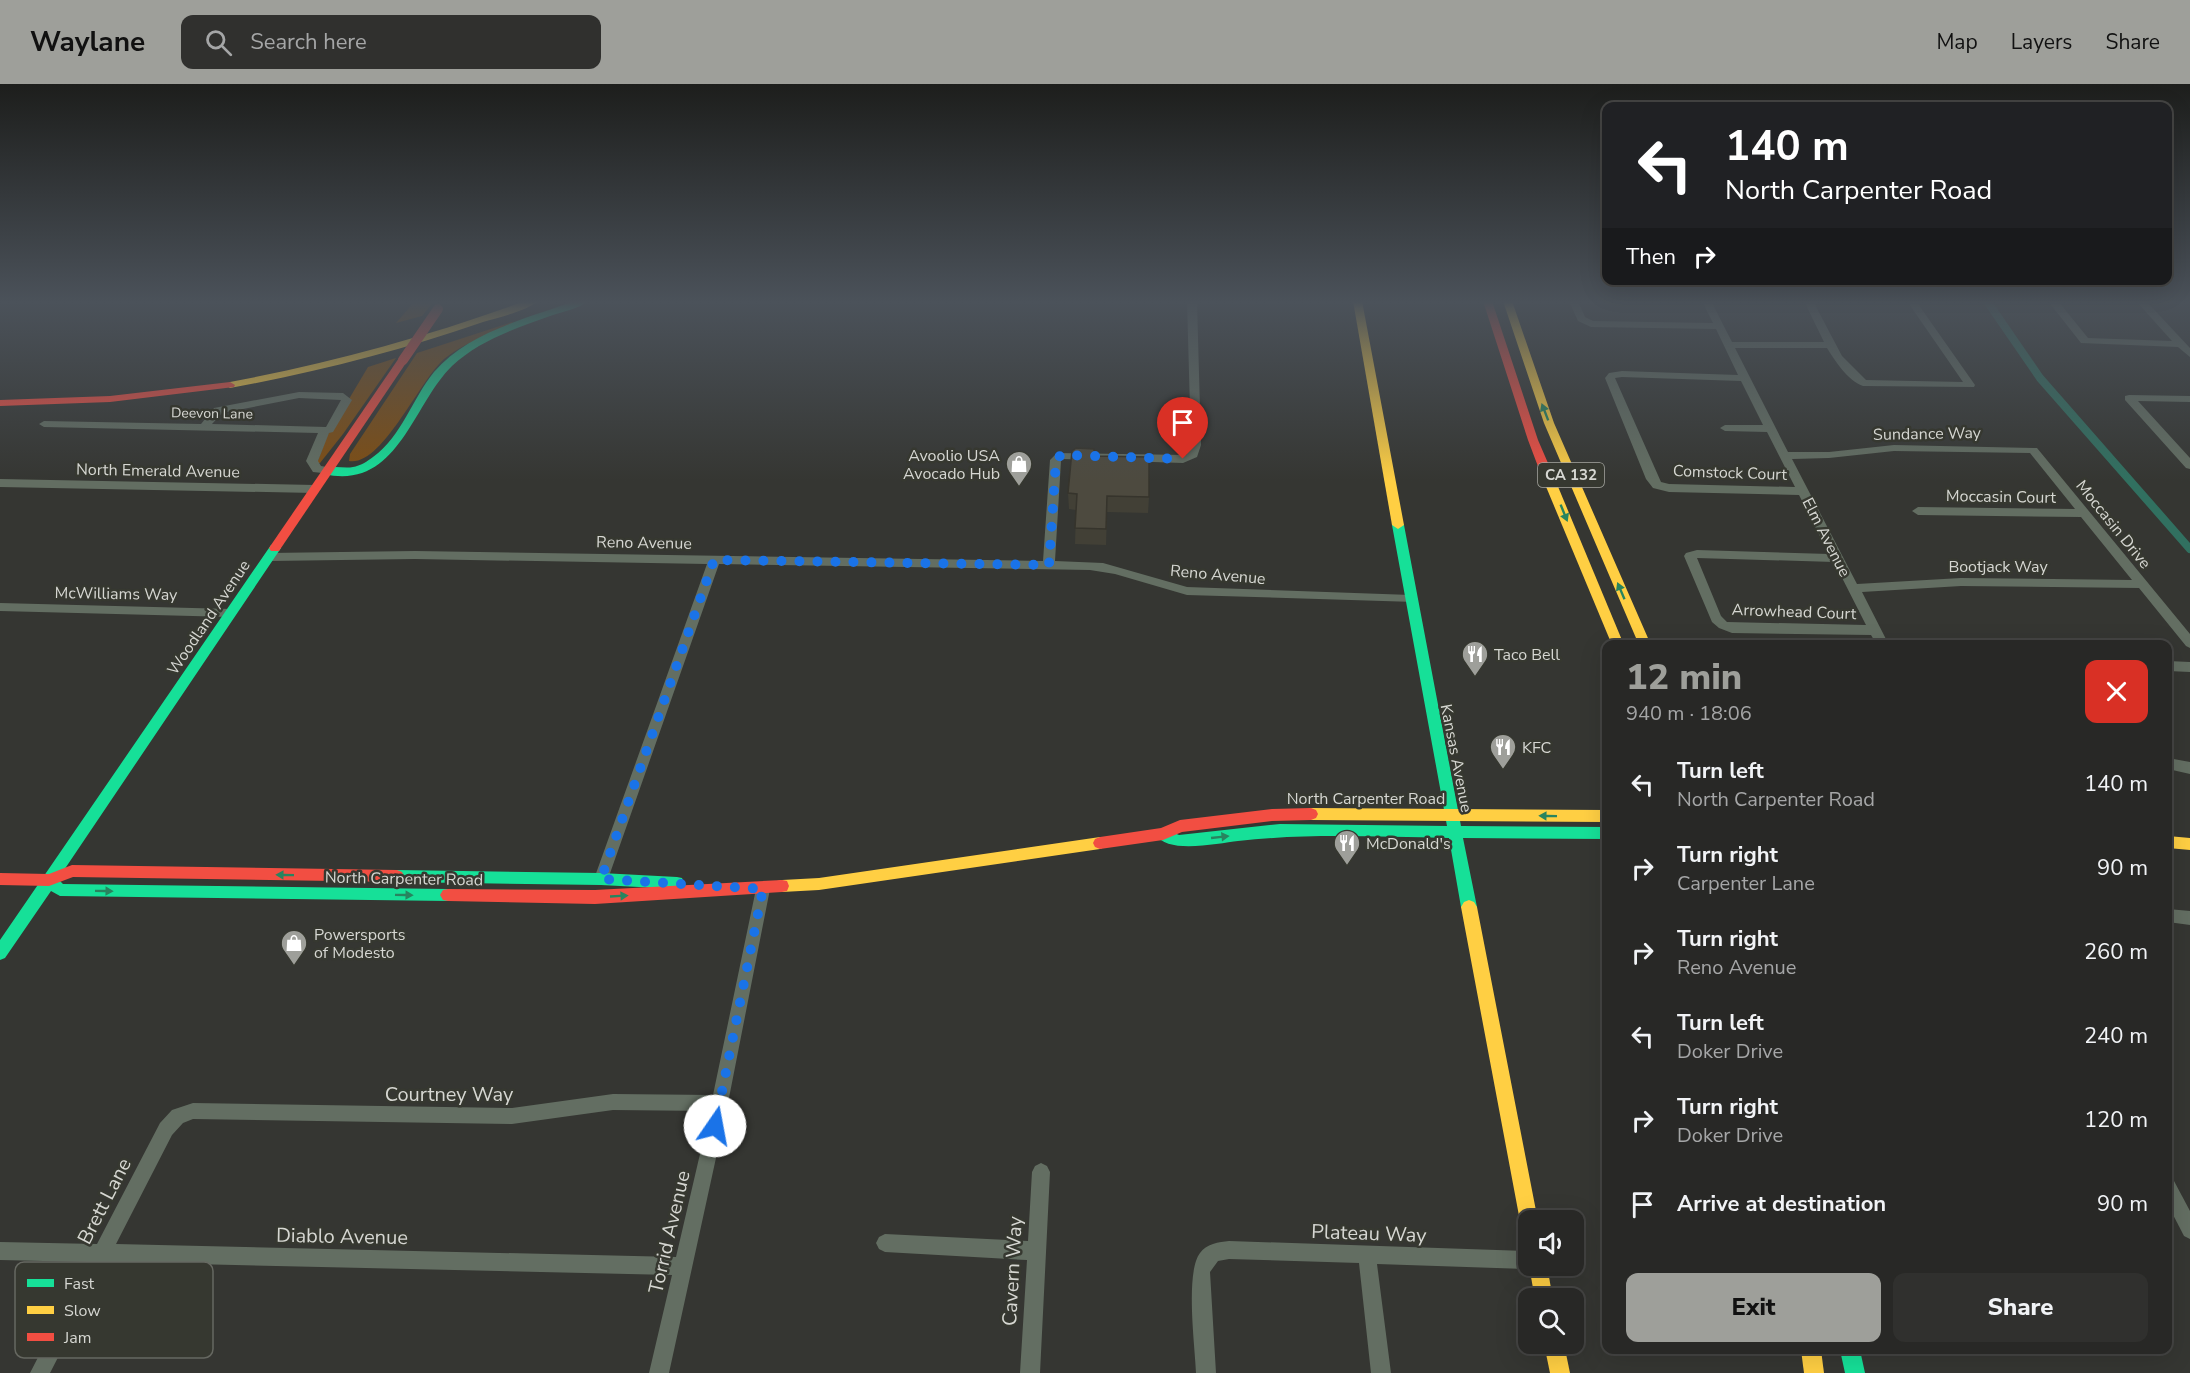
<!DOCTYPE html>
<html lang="en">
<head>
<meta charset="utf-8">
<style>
	:root { --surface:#282826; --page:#30302e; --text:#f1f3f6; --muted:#a5a6a7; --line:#444443; --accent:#9e9f9a }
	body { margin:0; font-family:"Nunito Sans",sans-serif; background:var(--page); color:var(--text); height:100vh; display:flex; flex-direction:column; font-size:22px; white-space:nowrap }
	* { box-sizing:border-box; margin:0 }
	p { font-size:20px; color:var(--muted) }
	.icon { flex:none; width:33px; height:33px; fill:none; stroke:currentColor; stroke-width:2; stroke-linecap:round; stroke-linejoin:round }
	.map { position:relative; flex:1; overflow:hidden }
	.drawer { position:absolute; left:1602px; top:556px; width:570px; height:714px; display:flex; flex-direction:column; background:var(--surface); border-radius:12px; box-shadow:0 6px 24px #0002,0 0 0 2px var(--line) }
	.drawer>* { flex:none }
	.top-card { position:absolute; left:1602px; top:18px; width:570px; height:183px; border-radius:12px; box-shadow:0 6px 24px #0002,0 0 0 2px var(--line); background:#202124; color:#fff; overflow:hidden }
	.buttons { position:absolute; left:1518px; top:1126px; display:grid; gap:12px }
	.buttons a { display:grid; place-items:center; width:66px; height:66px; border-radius:12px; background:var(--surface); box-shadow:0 6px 24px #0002,0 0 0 2px var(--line); font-size:30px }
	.pin { position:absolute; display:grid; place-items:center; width:51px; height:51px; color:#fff; margin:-62px -26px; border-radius:50% 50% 50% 0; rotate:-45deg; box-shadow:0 0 6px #0007 }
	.pin .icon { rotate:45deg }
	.me { position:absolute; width:66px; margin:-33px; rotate:12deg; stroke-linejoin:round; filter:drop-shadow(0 0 4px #0008) }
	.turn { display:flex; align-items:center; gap:21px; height:126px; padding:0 24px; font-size:27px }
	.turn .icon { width:78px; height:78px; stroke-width:2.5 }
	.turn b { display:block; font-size:42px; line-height:51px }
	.then { display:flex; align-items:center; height:57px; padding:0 24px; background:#0003; gap:12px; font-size:22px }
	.round { display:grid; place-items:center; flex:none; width:63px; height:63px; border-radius:12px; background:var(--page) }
	.overview { display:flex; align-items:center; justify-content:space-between; height:102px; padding:0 24px }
	h1 { font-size:36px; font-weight:800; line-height:45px; color:var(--accent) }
	.action { display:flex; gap:12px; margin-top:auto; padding:12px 24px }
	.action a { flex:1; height:69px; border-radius:12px; background:var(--accent); color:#111; font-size:24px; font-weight:800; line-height:69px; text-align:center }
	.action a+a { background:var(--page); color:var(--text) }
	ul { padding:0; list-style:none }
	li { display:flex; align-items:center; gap:18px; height:84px; padding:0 24px }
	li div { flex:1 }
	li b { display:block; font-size:22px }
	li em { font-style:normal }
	header { display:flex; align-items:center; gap:36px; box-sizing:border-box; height:84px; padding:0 30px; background:var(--accent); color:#111 }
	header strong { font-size:28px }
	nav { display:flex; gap:33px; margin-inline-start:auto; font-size:21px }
	.search { width:420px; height:54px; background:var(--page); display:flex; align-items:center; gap:15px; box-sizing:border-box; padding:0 21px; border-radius:12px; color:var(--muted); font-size:22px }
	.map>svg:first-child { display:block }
	.green { fill:#7f4e13 }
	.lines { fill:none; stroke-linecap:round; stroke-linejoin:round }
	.canal { stroke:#317060; stroke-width:8 }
	.street { fill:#636e62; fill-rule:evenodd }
	.fast { fill:#16e098; fill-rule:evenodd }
	.slow { fill:#ffcf43; fill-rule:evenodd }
	.jam { fill:#f24e42; fill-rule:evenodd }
	.jam-bridge { stroke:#f24e42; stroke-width:10 }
	.wall { fill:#424036 }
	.building { fill:#4d4a3f; stroke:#36342c; stroke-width:1.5 }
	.oneway { fill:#28845f }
	.route { stroke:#1a73e8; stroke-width:10; stroke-dasharray:0 18 }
	.labels { text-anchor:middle; stroke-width:5; stroke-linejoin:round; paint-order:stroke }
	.far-street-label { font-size:14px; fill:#d6d7d2; stroke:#363830 }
	.shield { fill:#363830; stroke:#a6a7a1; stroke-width:1.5 }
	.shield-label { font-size:15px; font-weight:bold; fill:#d6d7d2 }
	.street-label { font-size:16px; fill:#d6d7d2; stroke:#363830 }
	.poi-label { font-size:16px; fill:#d6d7d2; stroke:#363830; text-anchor:start }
	.near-street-label { font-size:20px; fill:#d6d7d2; stroke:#363830 }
	.key { fill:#363830; stroke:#666861; stroke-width:1.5 }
	.key-label { font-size:16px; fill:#d6d7d2 }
</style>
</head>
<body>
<header>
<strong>Waylane</strong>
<div class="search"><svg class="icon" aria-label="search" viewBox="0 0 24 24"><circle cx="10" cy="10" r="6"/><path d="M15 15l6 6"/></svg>Search here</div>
<nav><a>Map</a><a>Layers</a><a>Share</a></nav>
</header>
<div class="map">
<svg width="2190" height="1289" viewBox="0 0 2190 1289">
	<rect width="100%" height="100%" fill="#353632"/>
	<g class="green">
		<polygon points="415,217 434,217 422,232 396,239"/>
		<path d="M 512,238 L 514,240 C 491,250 463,259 444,275 C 419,297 382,383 349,377 L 350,370 L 417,269 Z"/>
		<polygon points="396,274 343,350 320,379 317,379 327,352 368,283"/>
	</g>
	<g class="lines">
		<polyline class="canal" points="1987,217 2040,294 2190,465"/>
		<g class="street">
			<polygon points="1187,217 1197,217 1201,361 1197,373 1183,379 1064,375 1061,377 1055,477 1103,479 1187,503 1411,511 1417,515 1415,518 1187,511 1115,490 1090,486 719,480 608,795 606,800 601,801 596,800 594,795 707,480 415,475 269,477 263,473 269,469 415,467 1043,477 1050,376 1057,369 1186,371 1191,361"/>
			<path d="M 1569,217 L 1578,217 L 1585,233 L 1593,237 L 1713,239 L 1702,217 L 1711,217 L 1732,258 L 1824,258 L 1804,217 L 1813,217 L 1842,272 L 1866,296 L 1963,298 L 1907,217 L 1916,217 L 1975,301 L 1974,303 L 1863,302 C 1847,296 1836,278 1827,264 L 1735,264 L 1788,368 L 1829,368 L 1894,361 L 2037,364 L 2190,550 L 2190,564 L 2186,562 L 2139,504 L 1961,502 L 1862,508 L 1889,561 L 1877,561 L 1871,551 L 1732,549 L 1719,544 L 1712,538 L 1684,472 L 1686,469 L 1697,466 L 1829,470 L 1799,411 L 1669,408 L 1653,404 L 1646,395 L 1605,294 L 1609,289 L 1622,287 L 1738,291 L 1716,245 L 1591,243 L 1578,237 ZM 1622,293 L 1741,297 L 1763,341 L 1725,341 L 1720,344 L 1725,347 L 1767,348 L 1795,403 L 1669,400 L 1661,398 L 1615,294 ZM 1894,367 L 2030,369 L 2075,425 L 1918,423 L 1912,427 L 1918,431 L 2081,433 L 2132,496 L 1961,494 L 1857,500 L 1792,375 L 1829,374 ZM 1697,474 L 1834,478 L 1866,541 L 1727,538 L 1721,532 Z"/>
			<polygon points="2048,217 2058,217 2088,254 2172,257 2136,217 2146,217 2190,264 2190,273 2178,263 2081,259"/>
			<path d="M 299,308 L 343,309 L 352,316 L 333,348 L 329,349 L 318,377 L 321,382 L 332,384 L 332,390 L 313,388 L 306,377 L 318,349 L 44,343 L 39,340 L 44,337 L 201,340 L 214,324 ZM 299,314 L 341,316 L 326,343 L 212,340 L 222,329 Z"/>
			<polygon points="2129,311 2190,312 2190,318 2138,317 2190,374 2190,385 2186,384 2125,316 2125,312"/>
			<polygon points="0,395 315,401 321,405 315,409 0,403"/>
			<polygon points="0,519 231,525 237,529 231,533 0,527"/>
			<polygon points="2168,577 2190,578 2190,588 2168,587"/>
			<polygon points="2168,674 2190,678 2190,690 2168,685"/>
			<path d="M 763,799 L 768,800 L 770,805 L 728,1019 L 669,1289 L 649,1289 L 672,1191 L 107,1178 L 50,1289 L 30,1289 L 87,1178 L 0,1176 L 0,1158 L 97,1160 L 160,1039 L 172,1026 L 193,1019 L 512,1024 L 613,1010 L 713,1011 L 756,805 L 758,800 ZM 613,1026 L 710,1027 L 676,1173 L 116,1160 L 172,1051 L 183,1039 L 193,1035 L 512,1040 Z"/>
			<polygon points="2168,825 2190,827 2190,841 2168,838"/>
			<polygon points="1041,1079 1047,1082 1050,1088 1040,1289 1020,1289 1027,1176 885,1168 879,1165 876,1159 879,1153 885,1150 1028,1157 1032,1088 1035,1082"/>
			<polygon points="2168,1094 2174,1097 2190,1127 2190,1155 2184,1152 2168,1121"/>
			<path d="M 1229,1157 L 1528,1167 L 1528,1182 L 1535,1182 L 1528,1185 L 1377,1180 L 1391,1289 L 1371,1289 L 1359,1179 L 1229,1175 L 1218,1177 L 1210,1188 L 1216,1289 L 1196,1289 C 1195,1262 1185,1189 1200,1169 C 1206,1160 1219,1158 1229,1157 Z"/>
		</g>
		<g class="fast">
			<path d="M 575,217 L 588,217 C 578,225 562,228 550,232 C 516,244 478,257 452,282 C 412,321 398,407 324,390 L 322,387 C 330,380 343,385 353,383 C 360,382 368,377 373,373 C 402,352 412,315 434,288 C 468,248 528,234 575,217 Z"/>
			<path d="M 1398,437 L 1404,441 L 1461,742 L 1606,743 L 1606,755 L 1463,754 L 1477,823 L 1474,828 L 1469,830 L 1464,828 L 1461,823 L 1449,754 C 1379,753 1308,749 1238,757 C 1219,759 1166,771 1156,750 L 1158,746 L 1163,744 L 1179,751 L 1280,740 L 1447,742 L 1392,441 Z"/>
			<polygon points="275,460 279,461 281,464 279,467 58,795 63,800 448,805 453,806 456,811 453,816 448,817 60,812 51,807 5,874 0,876 0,856 271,461"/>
			<polygon points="397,786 601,789 677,793 682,794 684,799 682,804 677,805 601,801 397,798 392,796 390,792 392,788"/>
			<polygon points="1840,1266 1860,1266 1865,1289 1845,1289"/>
		</g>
		<g class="slow">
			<path d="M 525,217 L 538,217 C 524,228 499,233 483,238 C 400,267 316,288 230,304 L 225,301 L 230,298 C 331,279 429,252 525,217 Z"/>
			<polygon points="1353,217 1362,217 1404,441 1398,445 1392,441"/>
			<polygon points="1503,217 1512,217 1554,339 1651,561 1639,561 1544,339"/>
			<polygon points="1548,389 1554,393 1624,561 1612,561 1542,393"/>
			<polygon points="1311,724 1606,726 1606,738 1311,736 1306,734 1304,730 1306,726"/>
			<polygon points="2168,752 2190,754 2190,766 2168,764"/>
			<polygon points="1100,753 1105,755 1107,759 1105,763 1100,765 819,806 782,808 777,807 775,802 777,797 782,796 819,794"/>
			<polygon points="1469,816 1474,818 1477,823 1538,1137 1528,1137 1528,1146 1523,1143 1520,1137 1461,823 1464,818"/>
			<polygon points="1529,1182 1547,1182 1553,1215 1535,1215"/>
			<polygon points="1544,1260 1564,1260 1570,1289 1550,1289"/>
			<polygon points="1801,1266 1821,1266 1824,1289 1804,1289"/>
		</g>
		<g class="jam">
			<polygon points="1483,217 1492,217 1538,356 1554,393 1552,396 1548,397 1542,393 1528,356"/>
			<polygon points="403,273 408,276 279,467 271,467 269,464 271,461 399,274"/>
			<polygon points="230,298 235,301 234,303 110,318 0,322 0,316 110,312"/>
			<polygon points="1311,724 1316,726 1318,730 1316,734 1311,736 1272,737 1182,748 1163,756 1100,765 1095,763 1093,759 1095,755 1100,753 1161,744 1180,736 1272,725"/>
			<polygon points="72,781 397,786 402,788 404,792 402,796 397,798 73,793 49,802 0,801 0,789 49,790"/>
			<polygon points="782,796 787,797 789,802 787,807 782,808 595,820 448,817 443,816 440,811 443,806 448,805 595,806"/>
		</g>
		<polyline class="jam-bridge" points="403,276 438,225"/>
	</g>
	<polygon class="wall" points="1094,372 1149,413 1148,429 1107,428 1106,461 1075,460 1076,426 1069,425 1068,409"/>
	<polygon class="building" points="1076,364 1094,365 1094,372 1149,373 1149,413 1107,412 1106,445 1075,444 1077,410 1068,409 1072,367"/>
	<defs><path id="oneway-solid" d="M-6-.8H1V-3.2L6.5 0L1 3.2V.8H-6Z" transform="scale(1.5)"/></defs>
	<g class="oneway">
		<use href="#oneway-solid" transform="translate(1545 328) rotate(-111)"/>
		<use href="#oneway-solid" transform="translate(1564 429) rotate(68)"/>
		<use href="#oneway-solid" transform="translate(1621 507) rotate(-113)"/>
		<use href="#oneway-solid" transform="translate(1548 732) rotate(-179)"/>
		<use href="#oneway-solid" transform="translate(1220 753) rotate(-6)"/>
		<use href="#oneway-solid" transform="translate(285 791) rotate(-179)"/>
		<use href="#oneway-solid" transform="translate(104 807) rotate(1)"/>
		<use href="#oneway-solid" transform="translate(404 811) rotate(1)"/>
		<use href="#oneway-solid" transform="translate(619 812) rotate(-3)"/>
	</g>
	<linearGradient id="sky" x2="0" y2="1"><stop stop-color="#1d1e1c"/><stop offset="0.55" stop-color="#4b525a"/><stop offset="1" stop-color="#4b525a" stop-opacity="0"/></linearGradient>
	<rect width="2190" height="397" fill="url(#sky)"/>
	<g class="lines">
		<polyline class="route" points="715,1042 763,805 601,795 714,476 1049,481 1056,376 1061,371 1183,375"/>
	</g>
	<defs>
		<g id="shop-pin" transform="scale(1.35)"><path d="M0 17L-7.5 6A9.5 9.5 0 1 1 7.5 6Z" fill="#9e9f9a" stroke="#363830"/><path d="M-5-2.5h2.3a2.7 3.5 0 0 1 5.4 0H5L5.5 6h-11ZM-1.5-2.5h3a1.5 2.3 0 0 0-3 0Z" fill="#fff"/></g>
		<g id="restaurant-pin" transform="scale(1.35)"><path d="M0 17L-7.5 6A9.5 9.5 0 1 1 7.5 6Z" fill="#9e9f9a" stroke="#363830"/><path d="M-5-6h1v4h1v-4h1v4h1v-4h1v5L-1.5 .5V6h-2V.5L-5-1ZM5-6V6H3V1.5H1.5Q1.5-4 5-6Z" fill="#fff"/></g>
	</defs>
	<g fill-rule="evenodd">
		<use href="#shop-pin" x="1019" y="380"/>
		<use href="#restaurant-pin" x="1475" y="570"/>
		<use href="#restaurant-pin" x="1503" y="663"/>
		<use href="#restaurant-pin" x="1347" y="759"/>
		<use href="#shop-pin" x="294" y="859"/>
	</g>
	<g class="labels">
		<g class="far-street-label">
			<text transform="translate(212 329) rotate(1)" y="5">Deevon Lane</text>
		</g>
		<rect class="shield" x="1538" y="379" width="66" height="24" rx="4.5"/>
		<g class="shield-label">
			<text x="1571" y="396">CA 132</text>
		</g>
		<g class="street-label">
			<text transform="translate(1927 349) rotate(-1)" y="6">Sundance Way</text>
			<text transform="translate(158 386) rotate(1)" y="6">North Emerald Avenue</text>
			<text transform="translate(1730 388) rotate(2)" y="6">Comstock Court</text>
			<text transform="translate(2001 412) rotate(1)" y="6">Moccasin Court</text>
			<text transform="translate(2114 440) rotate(51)" y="6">Moccasin Drive</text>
			<text transform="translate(1827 453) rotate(63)" y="6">Elm Avenue</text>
			<text transform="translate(644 458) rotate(1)" y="6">Reno Avenue</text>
			<text x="1998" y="488">Bootjack Way</text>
			<text transform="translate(1218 490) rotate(5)" y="6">Reno Avenue</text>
			<text transform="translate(116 509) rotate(1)" y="6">McWilliams Way</text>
			<text transform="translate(1794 527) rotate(2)" y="6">Arrowhead Court</text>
			<text transform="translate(208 533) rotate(-56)" y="6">Woodland Avenue</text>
			<text transform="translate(1457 674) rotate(79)" y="6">Kansas Avenue</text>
			<text x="1366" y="720">North Carpenter Road</text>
			<text transform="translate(404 794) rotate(1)" y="6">North Carpenter Road</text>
		</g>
		<g class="poi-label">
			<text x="1000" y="377" text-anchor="end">Avoolio USA<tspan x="1000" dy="18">Avocado Hub</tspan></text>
			<text x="1494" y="576">Taco Bell</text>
			<text x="1522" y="669">KFC</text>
			<text x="1366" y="765">McDonald's</text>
			<text x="314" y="856">Powersports<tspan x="314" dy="18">of Modesto</tspan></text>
		</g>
		<g class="near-street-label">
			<text x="449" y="1017">Courtney Way</text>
			<text transform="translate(104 1117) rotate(-63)" y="7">Brett Lane</text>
			<text transform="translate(669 1148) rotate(-77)" y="7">Torrid Avenue</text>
			<text transform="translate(1369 1149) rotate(2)" y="7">Plateau Way</text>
			<text transform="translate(342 1152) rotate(1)" y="7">Diablo Avenue</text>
			<text transform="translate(1012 1187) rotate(-87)" y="7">Cavern Way</text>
		</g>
	</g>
	<rect x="15" y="1178" width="198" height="96" rx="9" class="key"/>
	<rect x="27" y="1195" width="27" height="8" fill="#16e098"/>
	<rect x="27" y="1222" width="27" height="8" fill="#ffcf43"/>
	<rect x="27" y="1249" width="27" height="8" fill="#f24e42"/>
	<g class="key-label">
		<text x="64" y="1205">Fast</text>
		<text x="64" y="1232">Slow</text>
		<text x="64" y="1259">Jam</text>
	</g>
</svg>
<div class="buttons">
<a><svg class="icon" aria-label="sound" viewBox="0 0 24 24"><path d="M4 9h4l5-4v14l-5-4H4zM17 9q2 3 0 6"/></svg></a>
<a><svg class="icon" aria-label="search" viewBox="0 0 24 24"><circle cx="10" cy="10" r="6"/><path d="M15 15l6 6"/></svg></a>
</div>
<div class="pin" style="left:1183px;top:375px;background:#d93025"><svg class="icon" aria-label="arrive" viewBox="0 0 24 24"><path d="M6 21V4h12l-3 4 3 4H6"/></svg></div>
<svg class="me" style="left:715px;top:1042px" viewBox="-20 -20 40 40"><circle r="19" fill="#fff"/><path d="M0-13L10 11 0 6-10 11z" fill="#1a73e8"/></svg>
<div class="top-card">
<div class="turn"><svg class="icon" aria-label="left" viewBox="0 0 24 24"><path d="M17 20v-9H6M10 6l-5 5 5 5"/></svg><div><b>140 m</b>North Carpenter Road</div></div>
<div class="then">Then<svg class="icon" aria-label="right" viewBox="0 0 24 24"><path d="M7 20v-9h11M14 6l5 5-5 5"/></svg></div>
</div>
<section class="drawer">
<div class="overview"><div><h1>12 min</h1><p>940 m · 18:06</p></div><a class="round" style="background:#d93025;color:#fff"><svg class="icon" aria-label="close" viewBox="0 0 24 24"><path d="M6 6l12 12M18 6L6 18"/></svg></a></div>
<ul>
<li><svg class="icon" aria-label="left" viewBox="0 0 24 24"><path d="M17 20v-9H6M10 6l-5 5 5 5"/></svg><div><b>Turn left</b><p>North Carpenter Road</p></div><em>140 m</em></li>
<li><svg class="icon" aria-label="right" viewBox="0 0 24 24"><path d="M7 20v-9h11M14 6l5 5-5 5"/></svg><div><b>Turn right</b><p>Carpenter Lane</p></div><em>90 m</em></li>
<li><svg class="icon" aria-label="right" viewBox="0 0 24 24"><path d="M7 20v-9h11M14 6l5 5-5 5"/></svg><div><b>Turn right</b><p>Reno Avenue</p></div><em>260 m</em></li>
<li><svg class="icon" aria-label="left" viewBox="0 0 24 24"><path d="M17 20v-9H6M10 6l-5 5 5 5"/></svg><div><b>Turn left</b><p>Doker Drive</p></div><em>240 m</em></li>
<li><svg class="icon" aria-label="right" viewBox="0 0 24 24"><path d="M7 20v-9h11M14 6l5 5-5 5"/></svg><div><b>Turn right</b><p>Doker Drive</p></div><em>120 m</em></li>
<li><svg class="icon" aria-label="arrive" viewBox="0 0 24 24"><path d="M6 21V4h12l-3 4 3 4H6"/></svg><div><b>Arrive at destination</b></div><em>90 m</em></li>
</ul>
<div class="action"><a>Exit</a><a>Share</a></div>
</section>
</div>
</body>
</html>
